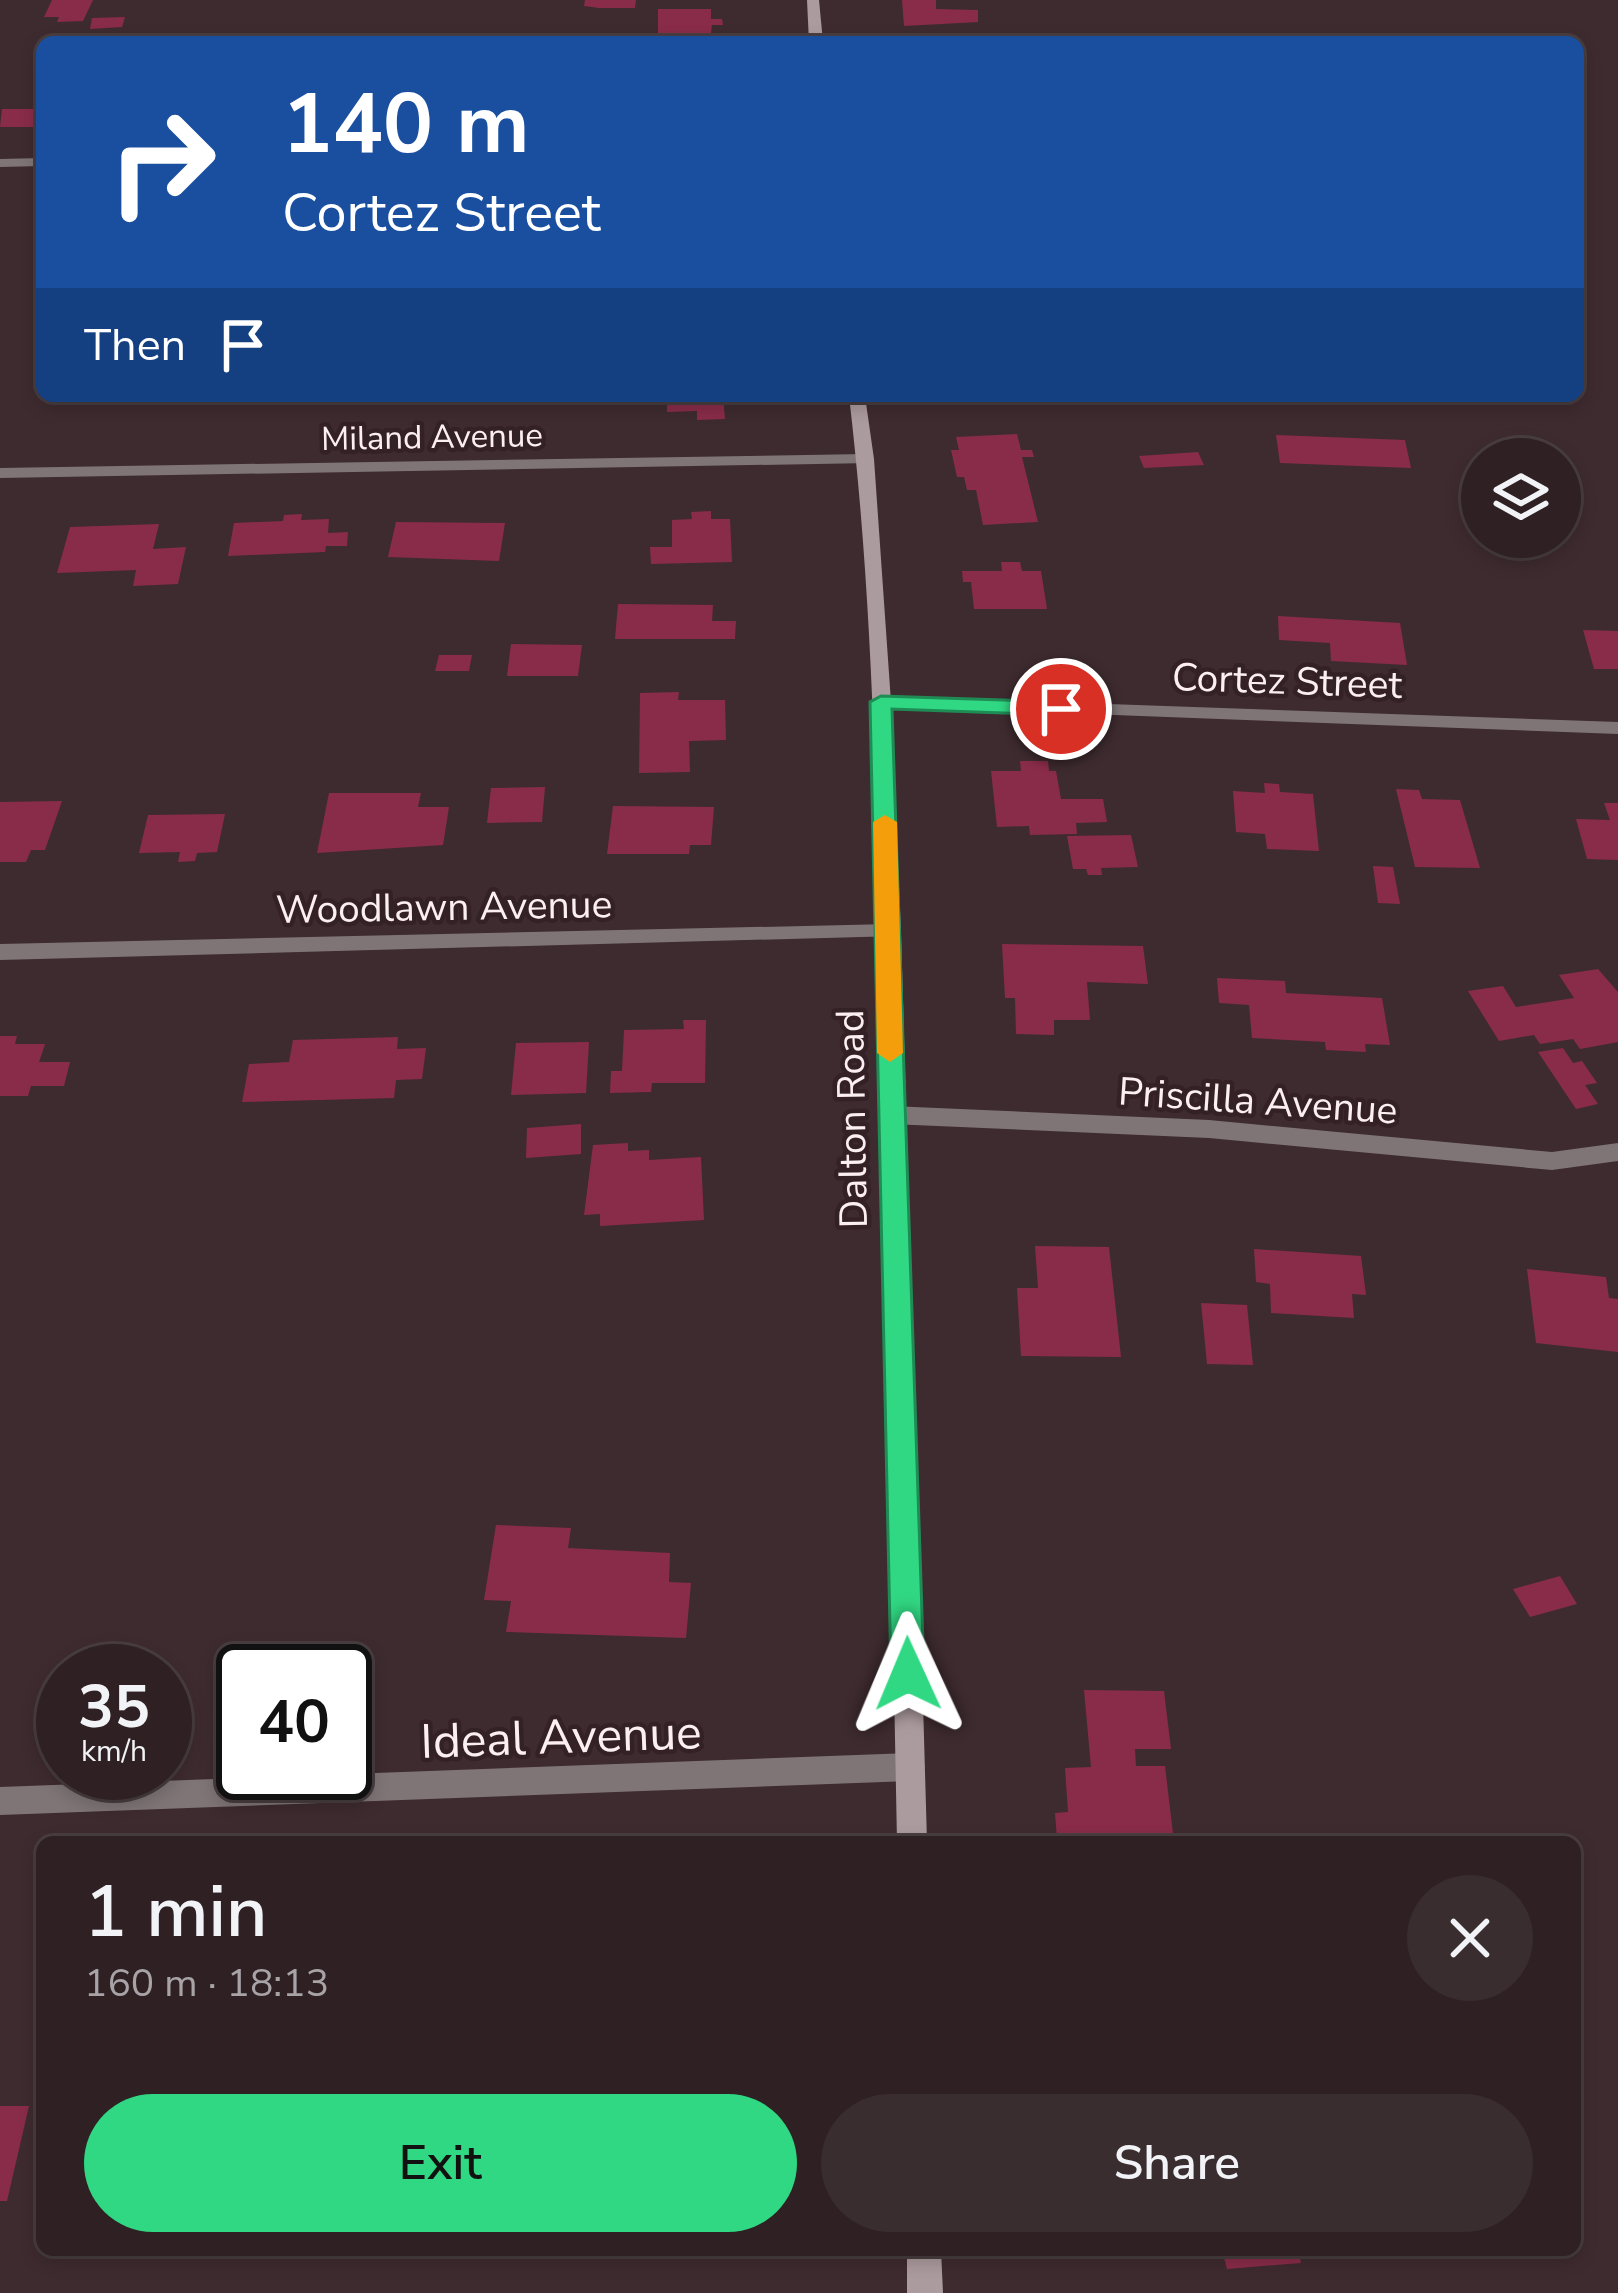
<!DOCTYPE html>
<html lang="en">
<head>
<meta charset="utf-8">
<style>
	:root { --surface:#2e2023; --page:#3a2d30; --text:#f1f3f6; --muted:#a7a3a6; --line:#493e41; --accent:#30d883 }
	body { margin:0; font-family:"Nunito Sans",sans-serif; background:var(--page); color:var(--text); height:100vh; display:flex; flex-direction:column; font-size:45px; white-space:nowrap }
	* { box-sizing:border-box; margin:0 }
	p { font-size:39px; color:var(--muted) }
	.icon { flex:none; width:66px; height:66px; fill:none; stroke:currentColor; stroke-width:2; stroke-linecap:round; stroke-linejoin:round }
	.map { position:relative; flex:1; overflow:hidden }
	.drawer { position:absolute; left:36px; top:1836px; width:1545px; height:420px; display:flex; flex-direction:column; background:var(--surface); border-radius:18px; box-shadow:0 6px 18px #0003,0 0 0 3px var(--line) }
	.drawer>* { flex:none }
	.banner { position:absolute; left:36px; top:36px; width:1548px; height:366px; border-radius:18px; box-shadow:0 6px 18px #0003,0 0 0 3px var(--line); background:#1a4fa0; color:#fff; overflow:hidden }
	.fabs { position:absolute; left:1461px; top:438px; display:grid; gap:24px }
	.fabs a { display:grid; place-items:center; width:120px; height:120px; border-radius:50%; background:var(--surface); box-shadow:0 6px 18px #0003,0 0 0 3px var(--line); font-size:60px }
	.speed { position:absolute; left:36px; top:1644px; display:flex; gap:24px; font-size:60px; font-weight:700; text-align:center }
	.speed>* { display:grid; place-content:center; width:156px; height:156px; border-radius:50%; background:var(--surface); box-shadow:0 6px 18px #0003,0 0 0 3px var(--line); line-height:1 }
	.speed small { font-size:30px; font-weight:400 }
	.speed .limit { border:6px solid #111; border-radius:18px; background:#fff; color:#111 }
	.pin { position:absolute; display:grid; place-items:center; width:102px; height:102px; color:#fff; margin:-51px; border:6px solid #fff; border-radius:50%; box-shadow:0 3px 12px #0007 }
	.me { position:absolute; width:132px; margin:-66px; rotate:359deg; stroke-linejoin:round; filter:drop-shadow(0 0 9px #0008) }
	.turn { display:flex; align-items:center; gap:42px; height:252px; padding:0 48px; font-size:54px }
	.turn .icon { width:156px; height:156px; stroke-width:2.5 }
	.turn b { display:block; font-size:84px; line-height:102px }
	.then { display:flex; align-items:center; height:114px; padding:0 48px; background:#0003; gap:24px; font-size:45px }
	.round { display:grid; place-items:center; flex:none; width:126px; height:126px; border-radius:63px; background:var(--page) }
	.head { display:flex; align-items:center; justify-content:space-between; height:204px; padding:0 48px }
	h1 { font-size:72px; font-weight:600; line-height:90px }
	.button { display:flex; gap:24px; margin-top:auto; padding:24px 48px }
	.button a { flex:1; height:138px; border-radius:72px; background:var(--accent); color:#111; font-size:48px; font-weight:600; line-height:138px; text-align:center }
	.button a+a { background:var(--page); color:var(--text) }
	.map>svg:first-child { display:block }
	.building { fill:#892c49 }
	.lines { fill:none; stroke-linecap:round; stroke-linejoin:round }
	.street { fill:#7f7577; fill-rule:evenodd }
	.secondary { fill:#ac9b9e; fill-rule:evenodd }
	.route { fill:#30d883; stroke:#1f8c55; stroke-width:3 }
	.slow { fill:#f59e0b }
	.labels { text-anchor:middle; stroke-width:9; stroke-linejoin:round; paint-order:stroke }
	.far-street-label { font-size:33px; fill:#fceff1; stroke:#342125 }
	.street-label { font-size:39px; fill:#fceff1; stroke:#342125 }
	.near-street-label { font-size:48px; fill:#fceff1; stroke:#342125 }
</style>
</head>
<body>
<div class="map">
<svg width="1618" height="2293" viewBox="0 0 1618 2293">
	<rect width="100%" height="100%" fill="#3e2b2f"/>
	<g class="building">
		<polygon points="52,0 93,0 83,21 57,22 59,17 44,17"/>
		<polygon points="585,0 636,0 635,8 599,8 584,6"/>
		<polygon points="902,0 936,0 936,9 978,10 978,22 904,26"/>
		<polygon points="658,9 711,9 711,19 722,19 723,25 712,25 711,33 658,34"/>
		<polygon points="125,17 122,27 90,29 92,18"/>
		<polygon points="2,109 42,109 42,117 36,127 0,127"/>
		<polygon points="667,396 723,396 725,419 697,420 697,411 667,412"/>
		<polygon points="1017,434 1021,450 1032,450 1034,457 1022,457 1038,522 983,525 976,490 967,490 964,477 957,477 951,450 959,450 956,437"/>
		<polygon points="1276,435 1405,440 1411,468 1280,463"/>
		<polygon points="1198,452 1204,465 1144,468 1139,456"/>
		<polygon points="711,511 711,519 730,519 732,562 651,564 650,547 672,547 672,520 692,519 691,512"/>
		<polygon points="302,514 301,520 329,519 328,533 348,532 347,546 326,546 325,552 228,556 234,523 283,521 284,515"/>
		<polygon points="396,522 505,523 499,561 388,557"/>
		<polygon points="159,524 153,549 186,547 178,584 133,586 136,570 57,573 70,527"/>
		<polygon points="1001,562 1020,562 1022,571 1041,571 1047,609 974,609 971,582 963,582 962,571 1002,571"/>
		<polygon points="618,604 713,605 712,621 736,621 735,639 615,639"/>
		<polygon points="1278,616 1400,623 1407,665 1331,661 1330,643 1279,640"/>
		<polygon points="1583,630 1618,631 1618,669 1594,669"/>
		<polygon points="511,644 582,645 578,676 507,676"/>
		<polygon points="439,655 472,655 469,671 435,671"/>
		<polygon points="679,692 678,700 725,700 726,740 689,741 690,772 639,773 640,693"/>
		<polygon points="1020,761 1048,761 1049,771 1056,771 1061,799 1103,799 1107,822 1076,823 1077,834 1030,835 1029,826 997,827 991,771 1021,771"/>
		<polygon points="1264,783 1279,784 1280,792 1313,794 1319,851 1267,849 1265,834 1236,832 1233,791 1265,793"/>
		<polygon points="545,787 542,822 487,823 491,788"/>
		<polygon points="1396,789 1419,790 1422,799 1460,800 1480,868 1415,867"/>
		<polygon points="329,793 421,793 418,807 449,807 443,845 317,853"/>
		<polygon points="62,801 45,850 31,850 26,862 0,862 0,802"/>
		<polygon points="1604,803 1618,803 1618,860 1587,859 1576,819 1610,820"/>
		<polygon points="613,806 714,807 711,845 690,845 689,854 607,854"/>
		<polygon points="225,814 217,852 197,853 195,861 178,862 180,852 139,853 148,815"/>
		<polygon points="1131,835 1138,867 1101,868 1102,875 1088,875 1086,869 1073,869 1067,836"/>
		<polygon points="1373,866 1393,867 1400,904 1378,903"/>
		<polygon points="1002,944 1143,946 1148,984 1087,982 1090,1020 1054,1020 1054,1035 1016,1034 1015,998 1005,998"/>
		<polygon points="1598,969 1618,992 1618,1042 1580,1049 1573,1039 1540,1044 1534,1035 1499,1041 1468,991 1503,986 1516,1007 1574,998 1559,975"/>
		<polygon points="1217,978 1285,981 1286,993 1382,998 1390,1045 1365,1044 1366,1052 1326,1050 1325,1042 1252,1038 1249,1005 1219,1003"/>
		<polygon points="683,1020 706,1020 705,1083 652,1083 651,1092 610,1093 611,1071 622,1071 624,1030 684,1029"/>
		<polygon points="0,1036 17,1036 15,1044 45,1044 39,1062 70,1062 64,1086 31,1086 28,1096 0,1096"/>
		<polygon points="398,1037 397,1049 426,1048 422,1079 396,1080 394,1098 242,1102 249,1064 289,1062 293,1040"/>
		<polygon points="589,1042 586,1093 511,1095 516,1043"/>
		<polygon points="1563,1048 1573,1063 1582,1061 1597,1083 1585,1085 1598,1104 1576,1109 1538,1052"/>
		<polygon points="581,1124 581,1154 526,1158 527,1128"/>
		<polygon points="628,1143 628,1151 649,1150 649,1160 701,1157 704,1220 600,1226 600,1214 584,1215 593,1145"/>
		<polygon points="1035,1246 1109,1247 1121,1357 1021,1356 1017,1288 1038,1288"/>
		<polygon points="1254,1249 1361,1256 1366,1295 1352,1294 1354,1318 1271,1313 1270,1284 1256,1282"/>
		<polygon points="1527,1269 1606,1277 1609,1298 1618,1299 1618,1352 1536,1343"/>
		<polygon points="1201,1303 1247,1305 1253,1365 1207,1364"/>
		<polygon points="496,1525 571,1528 568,1548 670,1553 669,1582 691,1583 686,1638 506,1632 511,1601 484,1600"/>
		<polygon points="1560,1576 1577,1604 1530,1617 1513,1589"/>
		<polygon points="1084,1690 1164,1691 1171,1749 1135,1749 1136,1766 1165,1766 1174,1842 1057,1839 1055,1813 1068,1812 1065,1768 1091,1767"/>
		<polygon points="0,2106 29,2106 7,2201 0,2201"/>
		<polygon points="1222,2250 1298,2250 1301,2263 1227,2269"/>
	</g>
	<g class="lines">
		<g class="street">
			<polygon points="42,158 42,166 0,167 0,159"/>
			<polygon points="865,454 871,455 871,463 0,478 0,468"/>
			<polygon points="881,696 1618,722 1618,734 874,706 871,702"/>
			<polygon points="890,924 898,926 901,931 898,936 0,960 0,944"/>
			<polygon points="891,1106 1209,1120 1552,1152 1618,1143 1618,1161 1552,1170 1209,1138 891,1124 879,1115"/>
			<polygon points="910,1753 921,1757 925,1767 921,1777 910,1781 0,1815 0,1787"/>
		</g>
		<g class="secondary">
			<polygon points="807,0 819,0 823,42 809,42"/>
			<path d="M 849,396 L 865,396 L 874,459 L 891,702 L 901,931 L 927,1842 L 897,1842 C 892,1581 887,1320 882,1059 C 877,839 875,615 849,396 Z"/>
			<polygon points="907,2250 941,2250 943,2293 907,2293"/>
		</g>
	</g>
	<polygon class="route" points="881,696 1061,702 1073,709 1061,715 892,709 924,1674 920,1684 908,1689 896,1684 891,1674 870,702"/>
	<polygon class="slow" points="885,815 897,822 903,1053 890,1062 877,1053 873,822"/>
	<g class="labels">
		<g class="far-street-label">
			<text transform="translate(432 436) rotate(-1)" y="12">Miland Avenue</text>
		</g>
		<g class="street-label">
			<text transform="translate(1287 680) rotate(2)" y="14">Cortez Street</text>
			<text transform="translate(444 906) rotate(-1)" y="14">Woodlawn Avenue</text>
			<text transform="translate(1258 1100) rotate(4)" y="14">Priscilla Avenue</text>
			<text transform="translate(851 1119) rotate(-91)" y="14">Dalton Road</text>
		</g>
		<g class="near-street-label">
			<text transform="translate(561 1736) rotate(-2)" y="17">Ideal Avenue</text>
		</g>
	</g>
</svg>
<div class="fabs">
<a><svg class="icon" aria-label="layers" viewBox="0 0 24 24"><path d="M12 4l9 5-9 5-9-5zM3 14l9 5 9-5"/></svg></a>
</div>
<div class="speed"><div>35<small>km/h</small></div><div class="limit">40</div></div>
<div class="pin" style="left:1061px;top:709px;background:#d93025"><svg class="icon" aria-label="arrive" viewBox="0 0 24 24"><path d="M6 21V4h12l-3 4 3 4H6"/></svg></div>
<svg class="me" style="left:908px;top:1674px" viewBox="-20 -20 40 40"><path d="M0-17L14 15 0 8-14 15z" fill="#30d883" stroke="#fff" stroke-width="4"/></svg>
<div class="banner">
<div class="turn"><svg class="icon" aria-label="right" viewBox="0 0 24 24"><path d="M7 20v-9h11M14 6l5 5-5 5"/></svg><div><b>140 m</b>Cortez Street</div></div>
<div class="then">Then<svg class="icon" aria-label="arrive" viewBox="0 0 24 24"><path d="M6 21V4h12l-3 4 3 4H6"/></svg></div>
</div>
<section class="drawer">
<div class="head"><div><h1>1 min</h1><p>160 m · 18:13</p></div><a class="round"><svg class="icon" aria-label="close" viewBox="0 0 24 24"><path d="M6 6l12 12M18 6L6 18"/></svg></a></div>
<div class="button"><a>Exit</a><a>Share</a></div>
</section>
</div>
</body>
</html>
